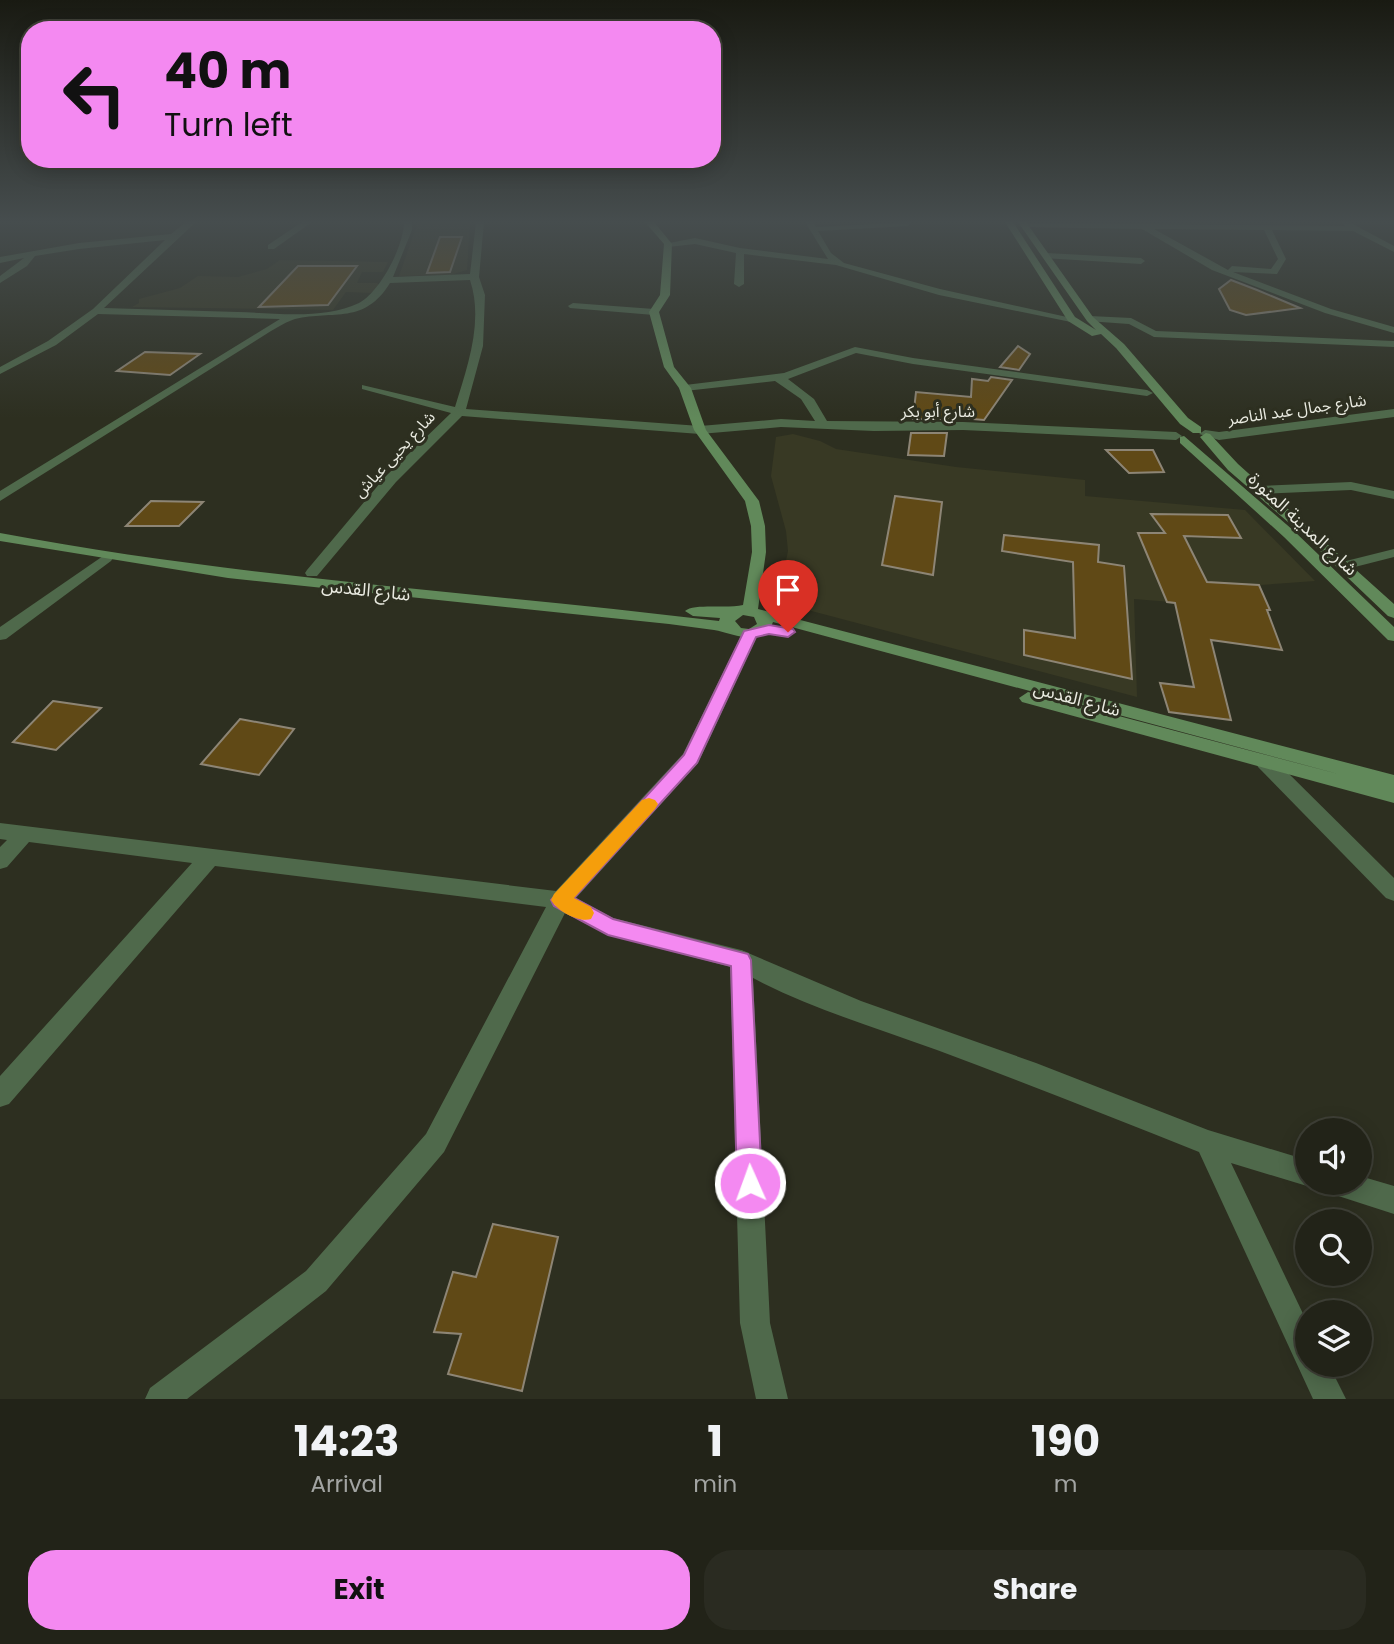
<!DOCTYPE html>
<html lang="en">
<head>
<meta charset="utf-8">
<style>
	:root { --surface:#222318; --page:#2a2b21; --text:#f1f3f6; --muted:#a2a4a2; --line:#3f4037; --accent:#f489f1 }
	body { margin:0; font-family:Poppins,"Noto Sans Arabic",sans-serif; background:var(--page); color:var(--text); height:100vh; display:flex; flex-direction:column; font-size:26px; white-space:nowrap }
	* { box-sizing:border-box; margin:0 }
	p { font-size:23px; color:var(--muted) }
	.icon { flex:none; width:38px; height:38px; fill:none; stroke:currentColor; stroke-width:2; stroke-linecap:round; stroke-linejoin:round }
	.map { position:relative; height:1399px; overflow:hidden }
	.panel { display:flex; flex-direction:column; background:var(--surface); flex:1 }
	.panel>* { flex:none }
	.top-card { position:absolute; left:21px; top:21px; width:700px; height:147px; border-radius:28px; box-shadow:0 4px 18px #0003,0 0 0 2px var(--line); background:#f489f1; color:#111; overflow:hidden }
	.controls { position:absolute; left:1295px; top:1118px; display:grid; gap:14px }
	.controls a { display:grid; place-items:center; width:77px; height:77px; border-radius:50%; background:var(--surface); box-shadow:0 4px 18px #0003,0 0 0 2px var(--line); font-size:35px }
	.pin { position:absolute; display:grid; place-items:center; width:60px; height:60px; color:#fff; margin:-72px -30px; border-radius:50% 50% 50% 0; rotate:-45deg; box-shadow:0 0 7px #0007 }
	.pin .icon { rotate:45deg }
	.me { position:absolute; width:77px; margin:-38px; rotate:358deg; stroke-linejoin:round; filter:drop-shadow(0 0 5px #0008) }
	.turn { display:flex; align-items:center; gap:24px; height:147px; padding:0 28px; font-size:32px }
	.turn .icon { width:91px; height:91px; stroke-width:2.5 }
	.turn b { display:block; font-size:49px; line-height:60px }
	.eta { display:flex; justify-content:space-evenly; align-items:center; height:119px; text-align:center }
	.eta b { font-size:42px; font-weight:700; line-height:49px }
	.action { display:flex; gap:14px; margin-top:auto; padding:14px 28px }
	.action a { flex:1; height:80px; border-radius:28px; background:var(--accent); color:#111; font-size:28px; font-weight:700; line-height:80px; text-align:center }
	.action a+a { background:var(--page); color:var(--text) }
	.map>svg:first-child { display:block }
	.built { fill:#383924 }
	.building { fill:#604916; stroke:#8d8575; stroke-width:2 }
	.lines { fill:none; stroke-linecap:round; stroke-linejoin:round }
	.minor { fill:#4f694b; fill-rule:evenodd }
	.tertiary { fill:#4f694b; fill-rule:evenodd }
	.secondary { fill:#61895a; fill-rule:evenodd }
	.route { fill:#f489f1; stroke:#9f599d; stroke-width:2 }
	.slow { fill:#f59e0b }
	.labels { text-anchor:middle; stroke-width:6; stroke-linejoin:round; paint-order:stroke }
	.far-street-label { font-size:16px; fill:#e9eae0; stroke:#2d2f20 }
	.street-label { font-size:18px; fill:#e9eae0; stroke:#2d2f20 }
</style>
</head>
<body>
<div class="map">
<svg width="1394" height="1399" viewBox="0 0 1394 1399">
	<rect width="100%" height="100%" fill="#2d2f20"/>
	<g class="built">
		<polygon points="418,222 470,222 467,270 450,275 399,276"/>
		<polygon points="280,260 388,262 383,272 362,272 357,283 377,283 382,288 372,293 346,292 333,310 132,307 139,303 139,299 180,288 198,276 238,277 267,269"/>
		<polygon points="793,434 820,441 836,449 956,467 1085,480 1085,496 1245,510 1315,581 1260,585 1270,610 1134,599 1137,697 785,604 782,580 788,551 786,531 771,476 776,437"/>
	</g>
	<g class="building">
		<polygon points="440,237 462,237 450,272 427,273"/>
		<polygon points="298,266 357,266 328,305 259,307"/>
		<polygon points="1231,280 1257,290 1300,308 1246,315 1230,310 1219,289"/>
		<polygon points="1018,346 1030,354 1019,370 1000,367"/>
		<polygon points="145,352 200,354 170,375 117,371"/>
		<polygon points="991,377 1012,380 984,420 949,417 949,419 913,419 916,392 971,397 972,379 988,381"/>
		<polygon points="911,433 947,433 944,456 908,455"/>
		<polygon points="1106,450 1153,450 1164,472 1129,473"/>
		<polygon points="895,496 942,502 933,575 882,565"/>
		<polygon points="151,501 203,502 179,526 126,526"/>
		<polygon points="1151,514 1228,515 1241,538 1184,536 1207,582 1259,585 1270,610 1267,610 1282,650 1211,640 1231,720 1169,712 1160,683 1194,687 1175,603 1167,602 1138,533 1165,533"/>
		<polygon points="1004,535 1099,545 1098,562 1124,566 1132,679 1024,655 1024,630 1075,638 1073,562 1002,551"/>
		<polygon points="53,701 101,708 56,750 13,742"/>
		<polygon points="240,719 294,729 259,775 201,764"/>
		<polygon points="493,1224 558,1237 522,1391 448,1374 461,1334 434,1332 453,1272 476,1277"/>
	</g>
	<g class="lines">
		<g class="minor">
			<path d="M 186,222 L 196,222 L 104,308 C 149,309 193,311 238,312 C 275,313 324,320 359,303 C 380,292 404,246 404,222 L 412,222 L 412,230 L 393,277 L 470,274 L 476,222 L 484,222 L 479,277 L 485,295 L 483,346 L 466,409 L 700,426 L 781,419 L 815,421 L 801,399 L 775,381 L 685,391 L 679,388 L 685,385 L 784,373 L 855,347 L 913,358 L 1147,390 L 1153,393 L 1147,396 L 913,364 L 856,353 L 788,379 L 814,399 L 827,421 L 963,422 L 1176,432 L 1182,436 L 1176,440 L 963,430 L 874,431 L 781,427 L 700,434 L 462,416 L 396,482 L 317,576 L 307,576 L 305,573 L 307,570 L 386,476 L 451,413 L 362,389 L 362,385 L 455,407 C 467,367 484,322 470,280 L 390,283 C 364,325 334,310 295,319 C 288,321 278,327 271,331 L 0,501 L 0,491 L 280,319 L 98,314 L 56,345 L 0,374 L 0,367 L 48,341 L 93,309 L 165,240 L 79,249 L 35,256 L 27,266 L 0,283 L 0,276 L 24,258 L 0,263 L 0,257 L 79,243 L 171,234 Z"/>
			<polygon points="302,222 312,222 274,249 268,249 268,245"/>
			<polygon points="805,222 813,222 816,227 911,222 908,226 818,231 831,253 844,263 940,289 1076,319 1071,322 939,295 836,265 744,254 744,284 739,287 734,284 736,253 695,244 668,247 664,244 695,238 740,248 828,259"/>
			<path d="M 1340,222 L 1349,222 L 1394,246 L 1394,252 L 1353,231 L 1272,230 L 1286,259 L 1277,274 L 1233,272 L 1331,309 L 1394,327 L 1394,333 L 1325,313 L 1212,270 L 1142,229 L 1023,227 L 1019,225 L 1023,223 L 1345,226 ZM 1154,229 L 1264,230 L 1278,259 L 1271,269 L 1232,266 L 1228,270 Z"/>
			<polygon points="1046,253 1141,258 1145,261 1141,264 1043,258"/>
			<polygon points="573,303 654,309 659,312 654,315 570,308 568,306"/>
			<polygon points="1090,316 1131,318 1156,331 1394,341 1394,347 1154,337 1129,324 1087,321 1087,317"/>
			<polygon points="1394,409 1394,417 1219,440 1199,434 1205,430 1219,432"/>
			<polygon points="1351,482 1394,491 1394,499 1351,490 1259,494 1252,490 1259,486"/>
			<polygon points="1394,549 1394,557 1343,570 1336,566 1338,563"/>
			<polygon points="106,554 113,558 111,561 6,639 0,640 0,627"/>
			<path d="M 750,629 L 758,634 L 698,763 L 576,898 L 613,918 L 741,950 L 861,1001 L 1036,1063 L 1208,1130 L 1307,1160 L 1307,1183 L 1315,1183 L 1307,1186 L 1231,1163 L 1307,1322 L 1307,1365 L 1329,1365 L 1346,1399 L 1313,1399 L 1199,1152 C 1112,1117 1025,1083 937,1050 C 871,1026 796,1004 735,968 L 608,935 L 565,913 L 444,1152 L 326,1291 L 187,1399 L 145,1399 L 150,1388 L 306,1271 L 426,1134 L 546,907 L 215,866 L 9,1104 L 0,1107 L 0,1076 L 192,863 L 29,842 L 7,867 L 0,869 L 0,847 L 7,840 L 0,839 L 0,823 L 556,891 L 683,754 L 742,634 Z"/>
			<polygon points="1265,755 1272,757 1394,878 1394,901 1386,898 1258,767 1256,762 1258,757"/>
			<polygon points="1360,1176 1394,1186 1394,1214 1329,1193 1325,1183 1360,1183"/>
		</g>
		<polygon class="tertiary" points="741,950 749,953 752,960 770,1323 788,1399 756,1399 740,1323 730,960 733,953"/>
		<g class="secondary">
			<path d="M 645,222 L 654,222 L 672,244 L 670,295 L 659,312 L 674,367 L 691,388 L 706,430 L 759,501 L 765,526 L 766,552 L 758,609 L 1394,775 L 1394,803 L 1022,702 L 1019,698 L 1028,692 L 1342,775 L 773,622 C 763,650 733,633 714,630 C 699,628 684,626 669,624 L 228,578 L 0,541 L 0,533 C 238,578 479,592 719,621 L 720,618 L 693,616 L 685,611 C 694,603 728,609 743,605 L 752,552 L 751,526 L 745,501 L 694,430 L 679,388 L 664,367 L 649,312 L 660,295 L 664,244 ZM 743,615 L 754,617 L 757,624 L 749,629 L 741,628 L 735,621 Z"/>
			<polygon points="1005,222 1013,222 1075,317 1096,330 1087,321 1018,222 1026,222 1093,317 1124,344 1188,418 1201,427 1201,433 1193,433 1180,424 1116,348 1101,334 1092,336 1068,321"/>
			<polygon points="1206,433 1210,434 1238,464 1394,604 1394,618 1388,616 1304,536 1228,470 1200,437"/>
			<polygon points="1184,436 1294,531 1394,627 1394,641 1388,640 1284,537 1180,443 1180,437"/>
		</g>
	</g>
	<linearGradient id="sky" x2="0" y2="1"><stop stop-color="#191a12"/><stop offset="0.53" stop-color="#464d4e"/><stop offset="1" stop-color="#464d4e" stop-opacity="0"/></linearGradient>
	<rect width="1394" height="418" fill="url(#sky)"/>
	<polygon class="route" points="769,625 793,629 795,632 788,637 769,634 756,637 697,763 574,898 613,919 748,954 751,960 762,1183 758,1192 750,1196 741,1192 737,1183 731,966 608,935 554,906 551,900 684,755 744,631"/>
	<path class="slow" d="M 649,798 L 655,800 L 658,804 L 655,809 L 574,898 L 591,907 L 594,913 L 591,919 C 579,923 557,911 551,900 L 554,894 L 642,800 Z"/>
	<g class="labels">
		<g class="far-street-label">
			<text transform="translate(1297 409) rotate(-8)" y="6">شارع جمال عبد الناصر</text>
			<text x="938" y="417">شارع أبو بكر</text>
			<text transform="translate(394 454) rotate(-47)" y="6">شارع يحيى عياش</text>
		</g>
		<g class="street-label">
			<text transform="translate(1303 524) rotate(43)" y="6">شارع المدينة المنورة</text>
			<text transform="translate(366 590) rotate(6)" y="6">شارع القدس</text>
			<text transform="translate(1077 699) rotate(15)" y="6">شارع القدس</text>
		</g>
	</g>
</svg>
<div class="controls">
<a><svg class="icon" aria-label="sound" viewBox="0 0 24 24"><path d="M4 9h4l5-4v14l-5-4H4zM17 9q2 3 0 6"/></svg></a>
<a><svg class="icon" aria-label="search" viewBox="0 0 24 24"><circle cx="10" cy="10" r="6"/><path d="M15 15l6 6"/></svg></a>
<a><svg class="icon" aria-label="layers" viewBox="0 0 24 24"><path d="M12 4l9 5-9 5-9-5zM3 14l9 5 9-5"/></svg></a>
</div>
<div class="pin" style="left:788px;top:632px;background:#d93025"><svg class="icon" aria-label="arrive" viewBox="0 0 24 24"><path d="M6 21V4h12l-3 4 3 4H6"/></svg></div>
<svg class="me" style="left:750px;top:1183px" viewBox="-20 -20 40 40"><circle r="17" fill="#f489f1" stroke="#fff" stroke-width="3"/><path d="M0-11L8 9 0 5-8 9z" fill="#fff"/></svg>
<div class="top-card">
<div class="turn"><svg class="icon" aria-label="left" viewBox="0 0 24 24"><path d="M17 20v-9H6M10 6l-5 5 5 5"/></svg><div><b>40 m</b>Turn left</div></div>
</div>
</div>
<section class="panel">
<div class="eta">
<div><b>14:23</b><p>Arrival</p></div>
<div><b>1</b><p>min</p></div>
<div><b>190</b><p>m</p></div>
</div>
<div class="action"><a>Exit</a><a>Share</a></div>
</section>
</body>
</html>
